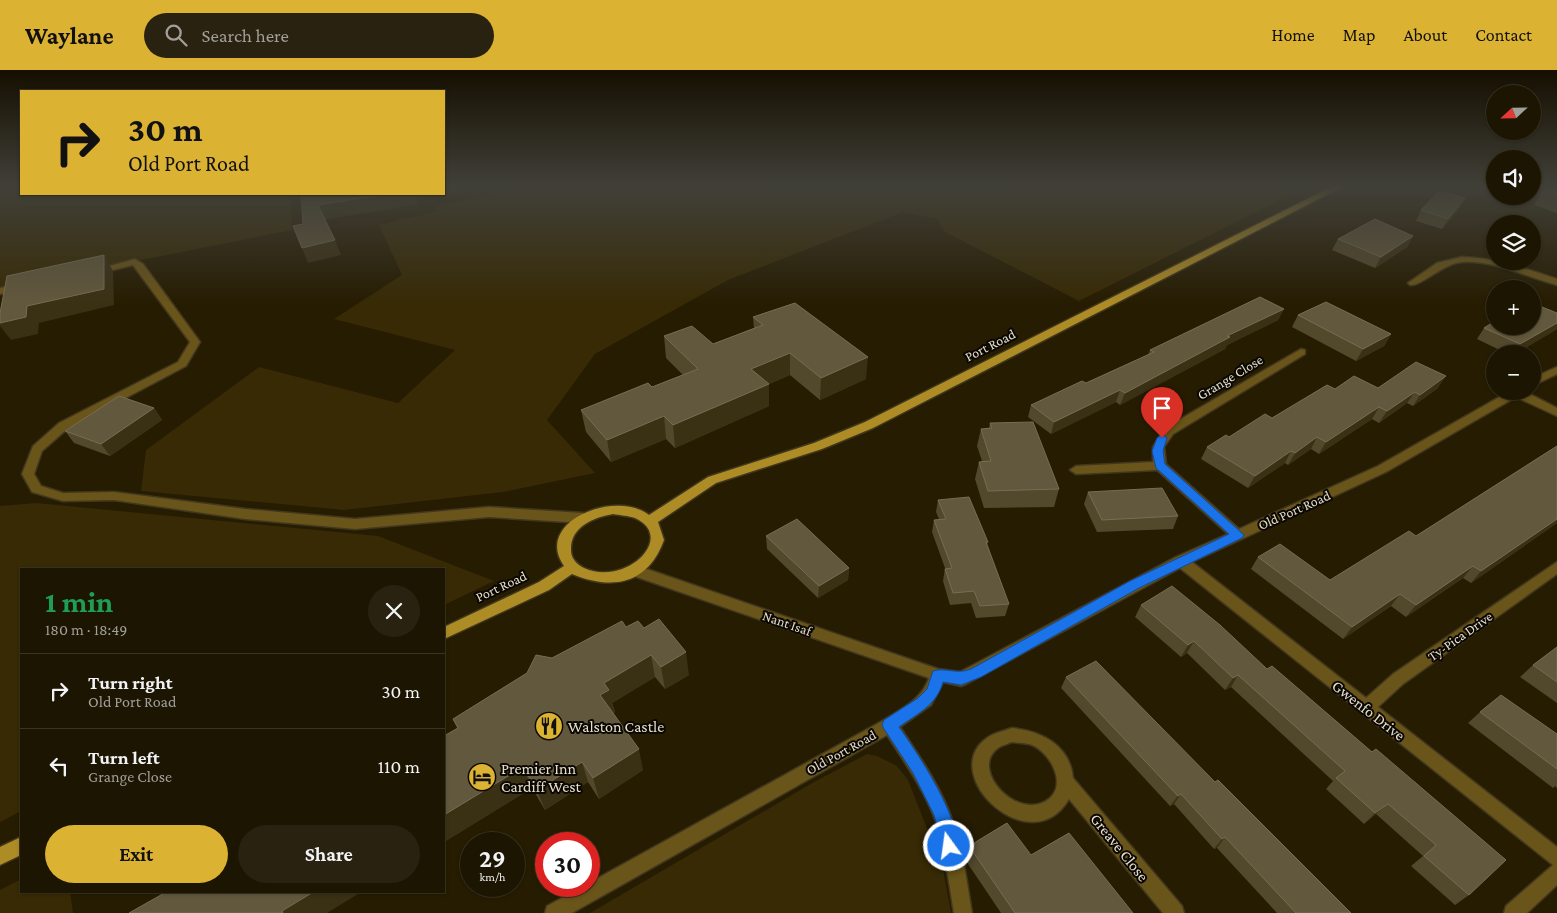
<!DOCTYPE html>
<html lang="en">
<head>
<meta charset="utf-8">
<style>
	:root { --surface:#1c1501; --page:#292210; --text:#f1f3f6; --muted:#a09f99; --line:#3a3423; --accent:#dcb233 }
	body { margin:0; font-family:"Crimson Pro",serif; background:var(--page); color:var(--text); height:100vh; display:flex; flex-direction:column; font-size:19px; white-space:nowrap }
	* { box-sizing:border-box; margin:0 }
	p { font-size:16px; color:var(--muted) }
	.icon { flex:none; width:28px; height:28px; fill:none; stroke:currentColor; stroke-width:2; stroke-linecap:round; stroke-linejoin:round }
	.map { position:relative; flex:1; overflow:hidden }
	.panel { position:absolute; left:20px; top:498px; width:425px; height:325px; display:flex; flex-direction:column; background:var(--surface); border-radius:0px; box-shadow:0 1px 4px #0004,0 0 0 1px var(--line) }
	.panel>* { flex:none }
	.guide { position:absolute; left:20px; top:20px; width:425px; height:105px; border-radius:0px; box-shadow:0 1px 4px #0004,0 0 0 1px var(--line); background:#dcb233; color:#111; overflow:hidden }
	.needle { width:32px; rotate:248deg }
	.controls { position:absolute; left:1486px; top:15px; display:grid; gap:10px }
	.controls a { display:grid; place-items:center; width:55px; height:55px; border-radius:50%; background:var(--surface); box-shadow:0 1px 4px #0004,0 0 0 1px var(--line); font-size:25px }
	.speed { position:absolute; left:460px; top:762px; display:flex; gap:10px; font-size:25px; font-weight:700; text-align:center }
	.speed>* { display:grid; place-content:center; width:65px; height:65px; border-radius:50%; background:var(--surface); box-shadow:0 1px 4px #0004,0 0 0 1px var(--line); line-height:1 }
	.speed small { font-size:12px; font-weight:400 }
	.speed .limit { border:8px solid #d22; background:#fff; color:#111 }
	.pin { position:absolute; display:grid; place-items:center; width:42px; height:42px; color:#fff; margin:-51px -21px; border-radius:50% 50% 50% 0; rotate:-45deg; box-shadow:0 0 5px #0007 }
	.pin .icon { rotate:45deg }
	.me { position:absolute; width:55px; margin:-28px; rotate:346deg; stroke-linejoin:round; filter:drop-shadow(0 0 4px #0008) }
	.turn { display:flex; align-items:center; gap:18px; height:105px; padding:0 25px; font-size:22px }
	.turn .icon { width:65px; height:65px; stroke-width:2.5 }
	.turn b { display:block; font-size:35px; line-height:42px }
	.round { display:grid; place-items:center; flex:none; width:52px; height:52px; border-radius:26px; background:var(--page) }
	.summary { display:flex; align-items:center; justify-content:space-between; height:85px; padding:0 25px }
	h1 { font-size:30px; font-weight:700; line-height:38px; color:#1e9e55 }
	.cta { display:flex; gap:10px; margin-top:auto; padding:10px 25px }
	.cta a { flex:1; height:58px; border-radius:30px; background:var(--accent); color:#111; font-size:20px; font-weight:700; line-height:58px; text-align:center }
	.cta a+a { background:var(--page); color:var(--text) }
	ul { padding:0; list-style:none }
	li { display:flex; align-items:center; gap:15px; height:75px; padding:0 25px; border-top:1px solid var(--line) }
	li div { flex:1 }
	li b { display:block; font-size:19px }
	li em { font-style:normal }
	header { display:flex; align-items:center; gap:30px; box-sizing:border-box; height:70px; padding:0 25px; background:var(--accent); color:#111 }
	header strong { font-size:24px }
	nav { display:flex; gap:28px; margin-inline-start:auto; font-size:18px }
	.search { width:350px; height:45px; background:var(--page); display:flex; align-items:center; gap:12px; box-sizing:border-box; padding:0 18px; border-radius:28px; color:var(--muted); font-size:19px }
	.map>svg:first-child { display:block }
	.green { fill:#372a05 }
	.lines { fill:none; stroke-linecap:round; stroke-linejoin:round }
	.minor-casing { stroke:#41371e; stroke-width:3 }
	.major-casing { stroke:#41371e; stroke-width:3 }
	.minor { fill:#695419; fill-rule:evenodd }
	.major { fill:#ae8c25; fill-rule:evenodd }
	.wall { fill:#52482c }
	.shaded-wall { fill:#3a3014 }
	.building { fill:#62583d; stroke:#766d54 }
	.route { fill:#1a73e8; stroke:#114b97 }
	.labels { text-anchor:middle; stroke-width:4; stroke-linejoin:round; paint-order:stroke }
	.street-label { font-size:14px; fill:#e4decd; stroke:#0b0701 }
	.near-street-label { font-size:16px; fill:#e4decd; stroke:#0b0701 }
	.near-poi-label { font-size:16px; fill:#e4decd; stroke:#0b0701; text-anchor:start }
</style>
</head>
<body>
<header>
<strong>Waylane</strong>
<div class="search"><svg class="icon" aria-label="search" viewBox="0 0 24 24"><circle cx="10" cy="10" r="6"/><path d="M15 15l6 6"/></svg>Search here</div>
<nav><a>Home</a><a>Map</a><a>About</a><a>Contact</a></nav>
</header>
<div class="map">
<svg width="1557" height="843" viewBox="0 0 1557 843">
	<rect width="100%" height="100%" fill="#261c01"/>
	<g class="green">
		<polygon points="0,116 21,116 21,124 290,124 292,160 0,218"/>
		<polygon points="520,116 1308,116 1079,231 945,162 937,149 903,142 728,210 595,284 547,350 595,403 503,422 344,440 141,421 146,380 259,297 398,333 455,280 334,249 402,205 379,155 438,141 437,137"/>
		<polygon points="36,433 378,466 494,511 444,535 444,499 21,499 21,741 0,752 0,436"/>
		<polygon points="867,684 877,686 897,696 908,710 943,799 951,843 590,843 814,712"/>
		<polygon points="21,809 21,821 70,821 73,843 0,843 0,820"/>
	</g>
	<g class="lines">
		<g class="minor-casing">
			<g id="minor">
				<path d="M 1462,187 C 1495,188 1525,198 1557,209 L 1557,215 C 1526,207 1495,190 1462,192 C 1444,193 1420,217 1410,215 L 1408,213 L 1437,193 Z"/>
				<polygon points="135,189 143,194 200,272 186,296 67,359 42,381 34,404 41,416 63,423 114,422 245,439 355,449 489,437 583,443 589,448 583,453 489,447 355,459 245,449 114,430 63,431 32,422 22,404 33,376 59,353 178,292 190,272 133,195 96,204 91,201"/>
				<polygon points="21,214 24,215 24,219 0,224 0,218"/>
				<path d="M 1301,279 L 1305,280 L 1305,284 L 1173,364 L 1164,377 L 1166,394 L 1239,459 L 1378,396 L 1510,321 L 1524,321 L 1557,338 L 1557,346 L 1516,327 L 1386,402 L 1192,492 L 1366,628 L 1393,604 L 1557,492 L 1557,504 L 1403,614 L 1378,637 L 1557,777 L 1557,815 L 1527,843 L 1504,843 L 1506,836 L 1553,795 L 1180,498 L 966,614 L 961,616 L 943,612 L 931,635 L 900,657 C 920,687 941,717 953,752 C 963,781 967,813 972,843 L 954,843 C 949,813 945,782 936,752 C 925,721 905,693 887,665 L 572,843 L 545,843 L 547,836 L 584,816 L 589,816 L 589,813 L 884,650 C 902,639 922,629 929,608 L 631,505 L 629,501 L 631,497 L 641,497 L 938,599 L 960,602 L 1176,487 L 1228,464 L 1157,400 L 1076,404 L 1070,400 L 1076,396 L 1153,392 L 1153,377 L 1165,358 Z"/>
				<polygon points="1557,297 1557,304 1532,316 1532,308"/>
				<path d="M 1012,658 C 1041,661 1070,675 1073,708 L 1182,836 L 1184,843 L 1163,843 L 1069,729 C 1031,794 936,704 987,668 C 993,663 1004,661 1012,658 ZM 1012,672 C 1019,673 1026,673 1032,675 C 1049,682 1067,712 1050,728 C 1020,754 968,700 998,678 C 1002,675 1008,674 1012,672 Z"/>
			</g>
		</g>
		<g class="major-casing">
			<g id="major">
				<path d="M 1333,116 L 1344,116 L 873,358 L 822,379 L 716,413 L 658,452 L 664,470 C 648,514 613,521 572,504 L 549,520 L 444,569 L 444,557 L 539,512 L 564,496 C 533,452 615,419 649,445 L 708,407 L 814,373 L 865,352 ZM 613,444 C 620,445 629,446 635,448 C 677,467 626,517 584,498 C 576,494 571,488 571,480 C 570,457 594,447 613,444 Z"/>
				<polygon points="21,767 21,785 0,795 0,777"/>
			</g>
		</g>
		<use href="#minor" class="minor"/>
		<use href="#major" class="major"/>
	</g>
	<g class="wall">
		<polygon points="1557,116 1557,143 1534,135 1544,120"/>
		<polygon points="1459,139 1442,159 1416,151 1421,140"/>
		<polygon points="1413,166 1407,177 1375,198 1332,180 1338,169"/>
		<polygon points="1284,239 1278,250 1227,275 1225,279 1120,335 1116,332 1051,364 1028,347 1031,335 1086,313 1148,285 1150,280"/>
		<polygon points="1557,243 1557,259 1515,284 1508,284 1477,269 1484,258"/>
		<polygon points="1298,245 1391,264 1384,276 1356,291 1292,257"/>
		<polygon points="753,247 866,309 820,330 790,305 769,314 769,336 675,378 666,369 611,392 586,362 581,340 652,317 683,305 666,288 664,266 713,274 754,258"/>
		<polygon points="1438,318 1413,336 1407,333 1379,353 1372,349 1319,384 1311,379 1288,395 1285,393 1248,418 1201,389 1207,377 1272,348 1335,319"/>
		<polygon points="154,338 162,350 110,386 74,373 65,361"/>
		<polygon points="990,353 1059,419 1054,437 984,438 975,409 979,392 982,391 977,376 981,359 989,358"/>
		<polygon points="1557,376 1557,453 1471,513 1463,508 1406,547 1391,536 1343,569 1251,499 1258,487 1330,510 1416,466"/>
		<polygon points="1088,422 1178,446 1173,459 1097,462 1084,434"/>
		<polygon points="938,430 988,472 987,475 1009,534 1005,546 976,548 971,533 950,535 943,511 945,498 932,462 934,450 939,449 936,442"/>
		<polygon points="766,466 849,498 848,510 818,528 767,479"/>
		<polygon points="1141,535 1267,599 1372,682 1376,679 1469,825 1455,835 1411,796 1423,786 1376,744 1364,754 1326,719 1333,711 1231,617 1225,620 1187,583 1181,587 1135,547"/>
		<polygon points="626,557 644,558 689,605 665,619 655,607 612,633 615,642 613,643 643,700 599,729 588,712 545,740 532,718 444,772 444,666 458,658 453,649 552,588"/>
		<polygon points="1557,577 1557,633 1520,607 1533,595"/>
		<polygon points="1066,607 1215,712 1351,843 1277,843 1217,778 1214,779 1174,734 1170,736 1061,618"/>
		<polygon points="1480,642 1557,664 1557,718 1555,716 1553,718 1468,653"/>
		<polygon points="969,776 1031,785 1133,843 1001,843 964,788"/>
	</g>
	<g class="shaded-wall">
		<polygon points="444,116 459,116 444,119"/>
		<polygon points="387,124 416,124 415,124 418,134 324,150 318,135"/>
		<polygon points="1465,128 1459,139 1442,159 1448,149"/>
		<polygon points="1413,166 1407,177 1375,198 1381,187"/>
		<polygon points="335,170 341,185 308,193 302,178"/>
		<polygon points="104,185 113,201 114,235 39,253 38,264 11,270 0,256 0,253"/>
		<polygon points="1284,239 1278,250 1227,275 1225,279 1120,335 1125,323 1227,266"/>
		<polygon points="1557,253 1557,259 1515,284 1513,284 1520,274"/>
		<polygon points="1391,264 1384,276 1356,291 1363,279"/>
		<polygon points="790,283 790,305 752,321 751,299"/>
		<polygon points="868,287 866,309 820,330 821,308"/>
		<polygon points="1446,306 1438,318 1413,336 1420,325"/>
		<polygon points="769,314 769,336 675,378 673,355"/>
		<polygon points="1120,320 1116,332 1051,364 1054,352"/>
		<polygon points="1415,322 1407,333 1379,353 1387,341"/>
		<polygon points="1379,337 1372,349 1319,384 1326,372"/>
		<polygon points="154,338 162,350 110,386 101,374"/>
		<polygon points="664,346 666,369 611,392 607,370"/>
		<polygon points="1317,367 1311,379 1288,395 1295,383"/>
		<polygon points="1291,381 1285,393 1248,418 1255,406"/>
		<polygon points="1557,449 1557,453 1471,513 1481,501"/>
		<polygon points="1473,496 1463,508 1406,547 1416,535"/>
		<polygon points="849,498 848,510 818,528 819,516"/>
		<polygon points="1400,524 1391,536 1343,569 1352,557"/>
		<polygon points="1194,571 1187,583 1181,587 1188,575"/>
		<polygon points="686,582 689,605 665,619 661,597"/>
		<polygon points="651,585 655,607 612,633 615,642 605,647 600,625 604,613"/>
		<polygon points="1238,605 1231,617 1225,620 1233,608"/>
		<polygon points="639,679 643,700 599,729 593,708"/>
		<polygon points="582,692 588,712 545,740 537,720"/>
		<polygon points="523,697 532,718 444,772 444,745"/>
		<polygon points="1181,724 1174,734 1170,736 1178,726"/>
		<polygon points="1388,734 1364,754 1375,743"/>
		<polygon points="1225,767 1217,778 1214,779 1222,769"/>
		<polygon points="315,821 363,821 327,843 283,843 282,841"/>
	</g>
	<g class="building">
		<polygon points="1549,116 1557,116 1557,124 1544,120"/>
		<polygon points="1439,121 1465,128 1448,149 1421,140"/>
		<polygon points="301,124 387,124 318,135 335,170 302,178 293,156 303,154"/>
		<polygon points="1375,149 1413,166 1381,187 1338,169"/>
		<polygon points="104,185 104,219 27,236 26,247 0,253 0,243 7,206"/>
		<polygon points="1260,227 1284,239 1227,266 1230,267 1125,323 1120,320 1054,352 1031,335 1082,311 1086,313 1154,282 1150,280"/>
		<polygon points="1326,232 1391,264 1363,279 1298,245"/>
		<polygon points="795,233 868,287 821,308 790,283 751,299 769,314 673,355 664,346 607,370 581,340 648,313 652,317 698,299 664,266 692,256 713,274 763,255 753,247"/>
		<polygon points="1532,233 1557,243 1557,253 1520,274 1484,258 1495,251 1495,256 1532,256"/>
		<polygon points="1416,292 1446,306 1420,325 1415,322 1387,341 1379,337 1326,372 1317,367 1295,383 1291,381 1255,406 1207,377 1226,365 1229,367 1265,344 1272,348 1327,315 1335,319 1354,306 1378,318"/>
		<polygon points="119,326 154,338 101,374 65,361"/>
		<polygon points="1033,352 1059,419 988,421 979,392 991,391 981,359 992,358 990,353"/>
		<polygon points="1557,376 1557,449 1481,501 1473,496 1416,535 1400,524 1352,557 1258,487 1280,474 1330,510 1409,461 1416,466"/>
		<polygon points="1162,418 1178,446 1102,450 1088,422"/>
		<polygon points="969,427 988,472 986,472 1009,534 980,536 974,521 953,523 945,499 952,498 934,450 946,449 938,430"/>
		<polygon points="797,449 849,498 819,516 766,466"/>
		<polygon points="1172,516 1220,555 1267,599 1272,596 1372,682 1376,679 1506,790 1469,825 1424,786 1436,775 1388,734 1375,743 1336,708 1345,701 1238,605 1233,608 1194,571 1188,575 1141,535"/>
		<polygon points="659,549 686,582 661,597 651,585 604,613 609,620 600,625 639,679 593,708 582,692 537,720 523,697 444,745 444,666 458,658 453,649 527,603 536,585 552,588 622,551 626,557 638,551 644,558"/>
		<polygon points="1557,577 1557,612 1533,595"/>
		<polygon points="1096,591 1215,712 1218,710 1351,843 1296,843 1225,767 1222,769 1181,724 1178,726 1066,607"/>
		<polygon points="1501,625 1557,664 1557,699 1480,642"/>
		<polygon points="1007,753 1031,785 1069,763 1133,843 1015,843 969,776"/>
		<polygon points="168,821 315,821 282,841 283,843 129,843"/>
	</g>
	<linearGradient id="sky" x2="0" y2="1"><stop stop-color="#150f01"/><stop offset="0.5" stop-color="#414038"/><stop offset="1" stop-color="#414038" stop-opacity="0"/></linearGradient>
	<rect width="1557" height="234" fill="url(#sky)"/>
	<path class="route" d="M 1162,364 L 1167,368 L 1163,381 L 1165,394 L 1244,465 L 1242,468 L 1139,518 L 981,607 L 961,615 L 943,612 C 937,635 917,644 899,657 C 915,679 966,755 955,781 L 949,784 L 944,781 L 934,745 L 913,703 L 884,659 L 882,655 L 884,650 L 918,628 L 927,619 L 933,601 C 946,597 956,605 971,599 L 1130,511 L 1229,464 L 1156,398 L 1152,381 L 1157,368 Z"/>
	<defs>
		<g id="restaurant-disc" transform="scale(1.4375)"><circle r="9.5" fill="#dcb233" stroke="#0b0701"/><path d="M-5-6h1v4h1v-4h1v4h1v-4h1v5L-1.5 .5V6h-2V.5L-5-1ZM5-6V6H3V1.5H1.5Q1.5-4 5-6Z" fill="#111"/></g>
		<g id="hotel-disc" transform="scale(1.4375)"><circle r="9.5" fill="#dcb233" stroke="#0b0701"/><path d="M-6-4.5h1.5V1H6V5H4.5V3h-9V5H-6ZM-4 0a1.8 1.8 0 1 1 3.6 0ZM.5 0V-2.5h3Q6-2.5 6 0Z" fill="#111"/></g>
	</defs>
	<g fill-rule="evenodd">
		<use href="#restaurant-disc" x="549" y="656"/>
		<use href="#hotel-disc" x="482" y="707"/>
	</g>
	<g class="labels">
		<g class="street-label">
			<text transform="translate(990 275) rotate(-27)" y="5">Port Road</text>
			<text transform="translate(1230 307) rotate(-31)" y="5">Grange Close</text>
			<text transform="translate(1294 440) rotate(-24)" y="5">Old Port Road</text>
			<text transform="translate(501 516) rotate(-25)" y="5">Port Road</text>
			<text transform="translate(787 553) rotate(19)" y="5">Nant Isaf</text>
			<text transform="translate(1460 566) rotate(-35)" y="5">Ty-Pica Drive</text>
			<text transform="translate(841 682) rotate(-29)" y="5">Old Port Road</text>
		</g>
		<g class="near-street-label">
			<text transform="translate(1369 640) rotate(38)" y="6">Gwenfo Drive</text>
			<text transform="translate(1120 777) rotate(51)" y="6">Greave Close</text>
		</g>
		<g class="near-poi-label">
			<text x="568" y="662">Walston Castle</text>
			<text x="501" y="704">Premier Inn<tspan x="501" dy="18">Cardiff West</tspan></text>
		</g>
	</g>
</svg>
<div class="controls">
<a><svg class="needle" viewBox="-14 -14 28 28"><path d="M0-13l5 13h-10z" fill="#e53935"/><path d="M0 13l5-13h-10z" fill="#a09f99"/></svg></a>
<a><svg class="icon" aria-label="sound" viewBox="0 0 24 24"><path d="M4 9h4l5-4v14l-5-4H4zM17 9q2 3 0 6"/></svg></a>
<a><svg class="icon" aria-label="layers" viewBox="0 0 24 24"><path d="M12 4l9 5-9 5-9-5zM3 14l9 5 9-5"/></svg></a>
<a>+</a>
<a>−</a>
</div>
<div class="speed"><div>29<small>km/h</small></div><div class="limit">30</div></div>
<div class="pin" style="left:1162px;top:368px;background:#d93025"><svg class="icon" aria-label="arrive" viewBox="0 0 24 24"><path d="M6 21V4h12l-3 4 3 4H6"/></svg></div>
<svg class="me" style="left:949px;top:776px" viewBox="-20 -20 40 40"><circle r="17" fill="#1a73e8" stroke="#fff" stroke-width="3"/><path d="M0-11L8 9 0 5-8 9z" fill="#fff"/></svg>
<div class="guide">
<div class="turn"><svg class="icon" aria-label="right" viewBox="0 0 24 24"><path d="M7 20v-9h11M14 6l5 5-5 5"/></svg><div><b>30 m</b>Old Port Road</div></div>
</div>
<section class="panel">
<div class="summary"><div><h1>1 min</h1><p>180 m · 18:49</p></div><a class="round"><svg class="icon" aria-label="close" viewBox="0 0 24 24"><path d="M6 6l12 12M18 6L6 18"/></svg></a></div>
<ul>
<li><svg class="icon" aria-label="right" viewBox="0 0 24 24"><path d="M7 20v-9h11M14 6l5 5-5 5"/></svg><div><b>Turn right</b><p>Old Port Road</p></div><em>30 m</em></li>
<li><svg class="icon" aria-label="left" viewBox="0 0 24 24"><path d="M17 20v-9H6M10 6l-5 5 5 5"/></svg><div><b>Turn left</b><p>Grange Close</p></div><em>110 m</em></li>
</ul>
<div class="cta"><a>Exit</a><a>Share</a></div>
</section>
</div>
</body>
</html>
